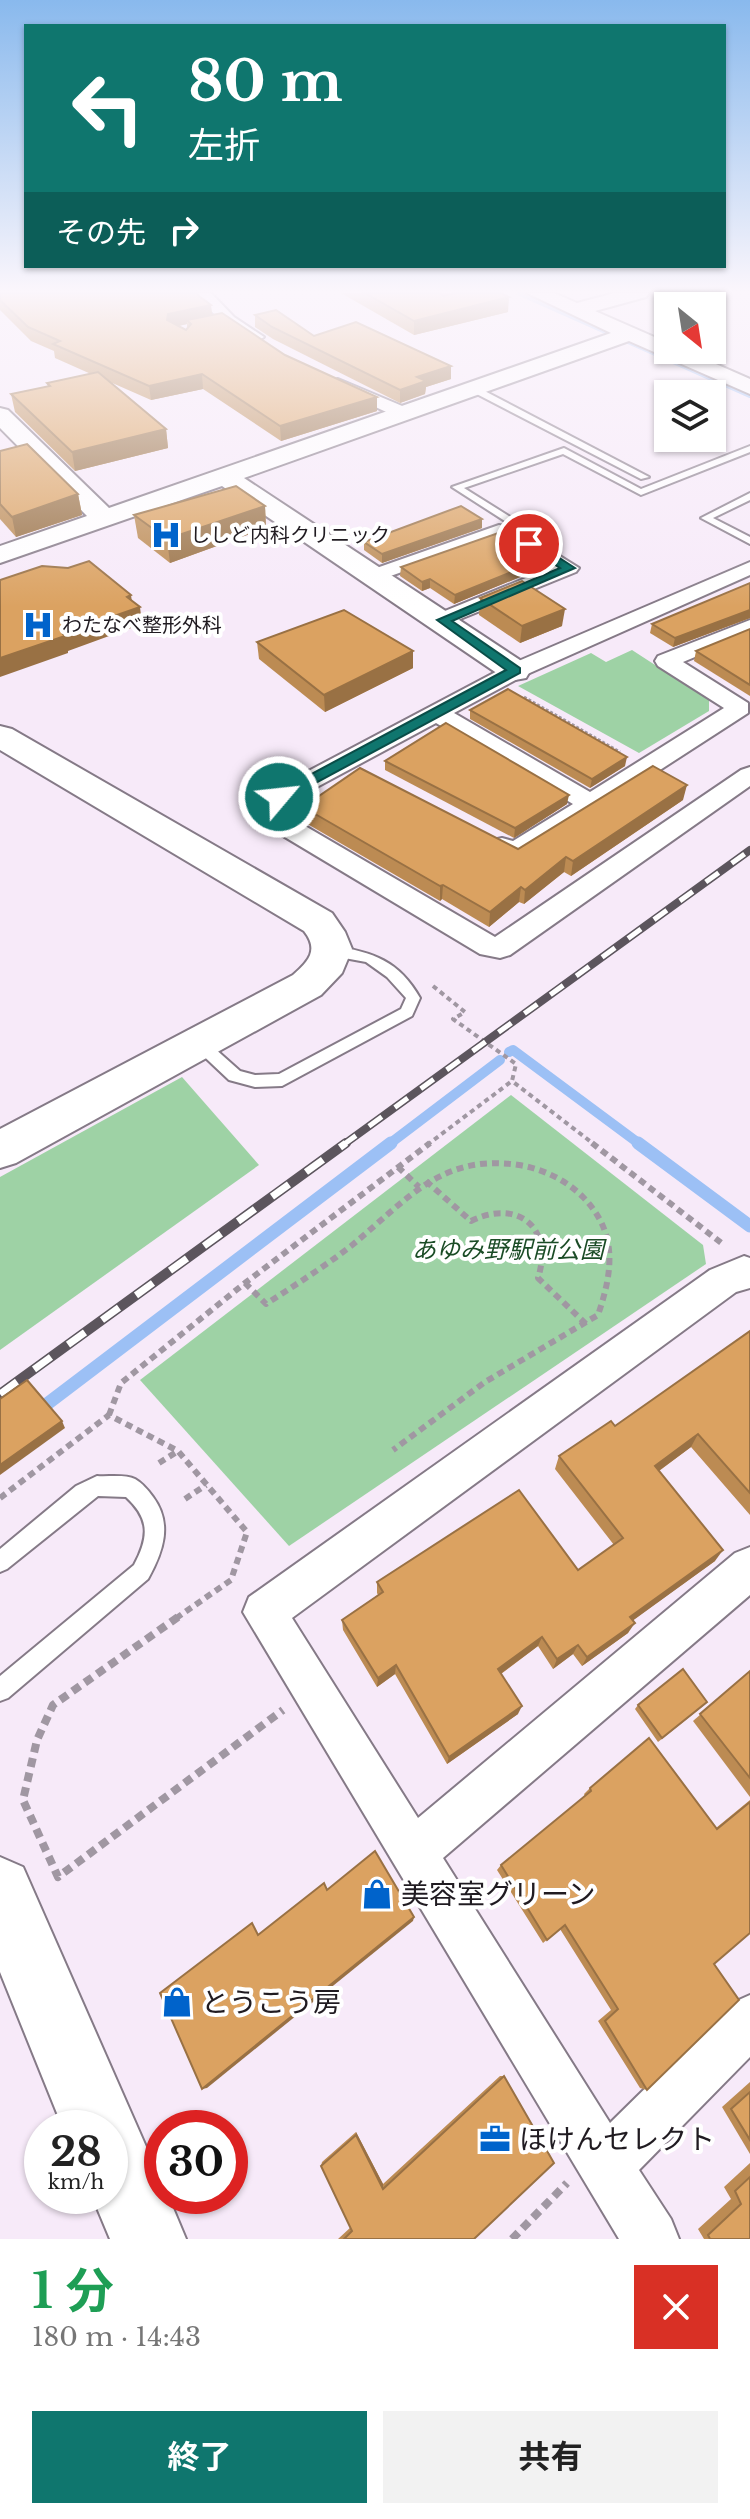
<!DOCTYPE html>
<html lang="ja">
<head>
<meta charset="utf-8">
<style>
	:root { --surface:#fff; --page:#f2f2f2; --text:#222; --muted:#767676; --accent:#0f766e }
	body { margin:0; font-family:"Libre Baskerville","Noto Sans JP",serif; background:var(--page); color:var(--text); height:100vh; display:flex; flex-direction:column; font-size:30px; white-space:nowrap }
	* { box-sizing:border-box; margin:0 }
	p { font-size:26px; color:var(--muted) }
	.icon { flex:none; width:44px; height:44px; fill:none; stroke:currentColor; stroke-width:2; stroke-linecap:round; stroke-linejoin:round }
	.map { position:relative; height:2239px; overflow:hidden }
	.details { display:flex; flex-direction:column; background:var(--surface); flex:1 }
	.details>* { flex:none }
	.hud { position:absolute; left:24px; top:24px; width:702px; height:244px; border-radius:0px; box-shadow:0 2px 6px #0004; background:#0f766e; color:#fff; overflow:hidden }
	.needle { width:52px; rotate:150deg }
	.controls { position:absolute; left:654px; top:292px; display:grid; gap:16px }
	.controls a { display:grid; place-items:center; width:72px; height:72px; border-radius:0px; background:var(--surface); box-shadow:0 2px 6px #0004; font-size:40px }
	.speed { position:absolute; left:24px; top:2110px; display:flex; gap:16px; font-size:40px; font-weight:700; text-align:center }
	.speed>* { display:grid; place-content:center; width:104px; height:104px; border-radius:50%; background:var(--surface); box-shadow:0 2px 6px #0004; line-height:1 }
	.speed small { font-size:20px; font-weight:400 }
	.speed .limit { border:12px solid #d22; background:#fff; color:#111 }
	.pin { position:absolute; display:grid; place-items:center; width:68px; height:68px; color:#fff; margin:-34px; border:4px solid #fff; border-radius:50%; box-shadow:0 2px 8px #0007 }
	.me { position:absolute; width:88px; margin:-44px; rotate:62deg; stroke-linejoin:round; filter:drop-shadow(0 0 6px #0008) }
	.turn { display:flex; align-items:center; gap:28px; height:168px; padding:0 32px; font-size:36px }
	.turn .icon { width:104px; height:104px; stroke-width:2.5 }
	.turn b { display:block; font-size:56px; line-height:68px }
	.then { display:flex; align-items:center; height:76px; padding:0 32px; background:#0003; gap:16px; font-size:30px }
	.round { display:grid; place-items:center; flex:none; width:84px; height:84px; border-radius:0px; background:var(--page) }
	.summary { display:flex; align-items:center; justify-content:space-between; height:136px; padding:0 32px }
	h1 { font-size:48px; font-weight:700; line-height:60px; color:#1e9e55 }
	.cta { display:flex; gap:16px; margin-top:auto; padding:16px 32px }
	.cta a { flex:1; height:92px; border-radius:0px; background:var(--accent); color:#fff; font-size:32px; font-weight:700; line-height:92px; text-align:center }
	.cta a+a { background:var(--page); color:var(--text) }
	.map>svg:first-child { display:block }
	.green { fill:#9ed2a5 }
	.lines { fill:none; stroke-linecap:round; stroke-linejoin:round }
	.stream-far2 { stroke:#9cc0f5; stroke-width:6 }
	.stream-far1 { stroke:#9cc0f5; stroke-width:10 }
	.stream { stroke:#9cc0f5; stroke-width:13 }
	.lane-casing { stroke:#857a87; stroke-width:4 }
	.street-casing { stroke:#857a87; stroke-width:4 }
	.secondary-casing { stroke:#857a87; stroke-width:4 }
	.path-far3 { stroke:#a097a2; stroke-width:3; stroke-dasharray:3 2; stroke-linecap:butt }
	.path-far2 { stroke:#a097a2; stroke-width:4; stroke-dasharray:5 4; stroke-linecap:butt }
	.path-far1 { stroke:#a097a2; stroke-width:6; stroke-dasharray:7 5; stroke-linecap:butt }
	.path { stroke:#a097a2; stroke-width:8; stroke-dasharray:9 6; stroke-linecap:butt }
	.lane { fill:#fff; fill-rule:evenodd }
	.street { fill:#fff; fill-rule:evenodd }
	.secondary { fill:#fff; fill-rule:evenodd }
	.rail-far1-casing { stroke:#5c555d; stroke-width:8 }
	.rail-casing { stroke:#5c555d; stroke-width:10 }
	.rail-far1 { stroke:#fff; stroke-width:5; stroke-dasharray:16; stroke-linecap:butt }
	.rail { stroke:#fff; stroke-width:7; stroke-dasharray:21; stroke-linecap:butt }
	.wall { fill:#bc8b53; fill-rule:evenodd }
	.shaded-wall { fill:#997144 }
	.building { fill:#dba261; stroke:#997144; stroke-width:2 }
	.route { fill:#0f766e; stroke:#0a4d48; stroke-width:2 }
	.labels { text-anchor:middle; stroke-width:8; stroke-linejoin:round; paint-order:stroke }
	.far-poi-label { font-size:20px; fill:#201b21; stroke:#fff; text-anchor:start }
	.park-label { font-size:24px; font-style:italic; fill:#1b4c26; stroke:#fff }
	.near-poi-label { font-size:28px; fill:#201b21; stroke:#fff; text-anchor:start }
</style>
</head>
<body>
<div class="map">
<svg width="750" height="2239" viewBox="0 0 750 2239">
	<rect width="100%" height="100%" fill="#f7eaf9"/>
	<g class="green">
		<polygon points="632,650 709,700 709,711 639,753 518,686 591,653 606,662"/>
		<polygon points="182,1077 259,1165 0,1350 0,1177"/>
		<polygon points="511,1095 703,1245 706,1264 289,1546 140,1380"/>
	</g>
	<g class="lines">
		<polyline class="stream-far2" points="520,293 750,395"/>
		<g class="stream-far1">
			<polyline points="509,1052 513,1050 641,1145"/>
			<polyline points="388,1145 500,1060"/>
		</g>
		<g class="stream">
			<polyline points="638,1143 750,1226"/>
			<polyline points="47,1404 391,1143"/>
		</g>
		<g class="lane-casing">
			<g id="lane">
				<polygon points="469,386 475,386 649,477 641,479 469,390"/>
				<polygon points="750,446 750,452 641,495 563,454 464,488 520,523 520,527 508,535 503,532 511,525 452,487 564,448 641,489"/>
				<polygon points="750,493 750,500 713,518 750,537 750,544 701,518"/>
				<path d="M 333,946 C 373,952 399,961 420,998 L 412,1016 L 282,1086 L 255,1087 L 229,1080 L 194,1047 L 191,1043 L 194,1039 L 204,1039 L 240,1071 L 255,1075 L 279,1074 L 401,1009 L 406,998 L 387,977 L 366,962 L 328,955 L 326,951 Z"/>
				<path d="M 97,1476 C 108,1477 125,1474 135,1479 C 142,1483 148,1490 153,1497 C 173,1524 163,1552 148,1579 L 8,1698 L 0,1701 L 0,1676 L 134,1565 C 149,1537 150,1519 126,1497 L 98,1496 L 7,1569 L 0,1572 L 0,1549 L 76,1486 Z"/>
			</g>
		</g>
		<g class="street-casing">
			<g id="street">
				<path d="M 195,293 L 211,293 L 234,317 L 264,337 L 256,342 C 232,334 211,312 195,293 Z"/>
				<polygon points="338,379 407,408 410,412 401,417 395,416 332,387 330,384 332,381"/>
				<polygon points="499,525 515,528 579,568 576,572 443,626 435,625 432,620 435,615 553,567 501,537 382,579 368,579 365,575 368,571"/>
				<path d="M 750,562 L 750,575 L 523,676 L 454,713 L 590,792 L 724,708 L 658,666 L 655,661 L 658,656 L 750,620 L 750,634 L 683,662 L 748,703 L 748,713 L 524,858 C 511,861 496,858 489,846 L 493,840 L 502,838 L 513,841 L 573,804 L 436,723 L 276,809 L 495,937 L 741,770 L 750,767 L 750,786 L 510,955 L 500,958 L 480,954 L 248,815 L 244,809 L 248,803 L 507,666 Z"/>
				<polygon points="744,1256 750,1258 750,1288 736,1292 292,1618 418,1818 735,1553 750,1547 750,1595 443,1858 610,2123 732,2003 750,1995 750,2057 639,2170 671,2219 679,2239 619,2239 243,1612 249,1597 710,1270"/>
			</g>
		</g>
		<g class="secondary-casing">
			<g id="secondary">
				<polygon points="527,293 554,293 577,303 615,293 649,293 646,297 595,311 668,343 668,350 684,350 750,379 750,394 629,341 244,478 526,664 530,671 526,678 515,680 504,678 222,486 0,563 0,546 87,516 0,428 0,408 8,410 109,508 611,333"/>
				<path d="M 0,726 L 12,729 L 332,913 L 345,932 L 352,949 L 342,973 L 321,995 L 16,1163 L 0,1168 L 0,1129 L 293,975 C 309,961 319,950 304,931 L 0,750 Z"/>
				<polygon points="0,1857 23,1867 162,2183 162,2196 168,2196 186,2239 110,2239 92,2196 110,2196 110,2128 63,2128 0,1972"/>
			</g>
		</g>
		<polyline class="path-far3" points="524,697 620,752"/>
		<g class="path-far2">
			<polyline points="433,986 465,1012 453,1019 516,1064 512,1081 595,1145"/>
			<polyline points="427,1145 512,1081"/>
		</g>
		<g class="path-far1">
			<polyline points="592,1143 724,1245"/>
			<polyline points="398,1167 419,1187"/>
			<path d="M 426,1181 L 471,1221 C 518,1198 554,1228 538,1278 L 586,1324"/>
			<path d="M 245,1283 L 266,1304 C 295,1285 324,1267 351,1246 C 406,1201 441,1153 519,1165 C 543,1169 566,1180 583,1197 C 618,1233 613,1271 598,1315 L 485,1382 L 393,1450"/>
			<polyline points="109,1415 121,1383 245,1283 430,1143"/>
			<polyline points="159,1463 178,1451"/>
			<polyline points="0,1498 109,1415 178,1451 247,1532 231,1580 175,1619"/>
			<polyline points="185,1499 206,1485"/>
		</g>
		<g class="path">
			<polyline points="178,1617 53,1705 37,1740 23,1800 58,1877 283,1710"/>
			<polyline points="512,2239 567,2183"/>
		</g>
		<use href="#lane" class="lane"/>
		<use href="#street" class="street"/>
		<use href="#secondary" class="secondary"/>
		<g class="rail-far1-casing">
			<polyline id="rail-far1" points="343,1145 750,850"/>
		</g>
		<g class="rail-casing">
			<polyline id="rail" points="0,1394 346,1143"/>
		</g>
		<use href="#rail-far1" class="rail-far1"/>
		<use href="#rail" class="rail"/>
	</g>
	<g class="wall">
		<path d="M 0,293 L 212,315 L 285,355 L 377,411 L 281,441 L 203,389 L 151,400 L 110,382 L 166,429 L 168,448 L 75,471 L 15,412 L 11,394 L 48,387 L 47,383 L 91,374 L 55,358 L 54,351 L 31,341 L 0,310 ZM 187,324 L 187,328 L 186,330 L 179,326 Z"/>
		<polygon points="341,293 501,293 508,312 414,335"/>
		<polygon points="255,315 314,336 451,366 451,379 426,387 425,394 400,403 273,339 255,327"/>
		<polygon points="0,451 78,494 82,515 16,537 0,519"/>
		<polygon points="265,506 266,528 170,563 138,538 134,515"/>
		<polygon points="482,519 482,528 382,563 364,550 364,542"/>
		<polygon points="523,544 522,551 538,561 537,570 454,604 430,588 422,591 400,576 401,567"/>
		<polygon points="750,583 750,618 673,647 650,633 652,624"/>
		<polygon points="480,598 562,626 520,643 479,615"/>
		<polygon points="750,629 750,696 694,661 696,651"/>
		<polygon points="257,642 413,651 413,668 325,712 259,659"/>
		<polygon points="470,710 625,766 590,788 470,719"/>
		<polygon points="385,761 567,804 514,838 385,770"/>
		<polygon points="683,800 571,876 564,872 524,904 519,902 489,927 442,899 440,901 304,822 303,807 518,849"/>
		<polygon points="750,1331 750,1515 691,1447 659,1471 715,1561 633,1620 628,1633 582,1666 573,1654 553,1669 538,1646 501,1674 518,1714 447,1764 395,1674 377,1687 343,1630 342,1620 378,1595 377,1593 377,1582 578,1570 614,1545 555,1469 559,1456 615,1426"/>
		<polygon points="750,1671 750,1797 693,1721"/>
		<polygon points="638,1705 703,1706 658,1742 635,1709"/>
		<polygon points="590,1788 716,1828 750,1800 750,1933 714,1964 647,2090 640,2088 598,2021 611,2010 560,1929 543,1943 497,1870 501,1865 585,1796 584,1794"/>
		<polygon points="500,2076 504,2076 474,2239 338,2239 351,2227 321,2166 322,2162 356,2132 383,2184"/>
		<polygon points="750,2082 750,2154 722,2107"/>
		<polygon points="750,2163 750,2239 704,2239 698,2229 731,2199 724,2187"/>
	</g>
	<g class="shaded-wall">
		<polygon points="509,297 508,312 414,335 414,321"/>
		<polygon points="211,305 213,319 187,320 187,324 169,328 167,320 168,314"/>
		<polygon points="451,366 451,379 426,387 425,394 400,403 400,390 417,377"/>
		<polygon points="202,374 203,389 151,400 149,386"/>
		<polygon points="377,397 377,411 281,441 280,426"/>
		<polygon points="166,429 168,448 75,471 72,452"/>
		<polygon points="78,494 82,515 16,537 12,517"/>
		<polygon points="265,506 266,528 170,563 167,539"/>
		<polygon points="482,519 482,528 382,563 382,554"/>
		<polygon points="538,561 537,570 454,604 455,595"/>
		<polygon points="430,579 430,588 422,591 422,582"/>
		<polygon points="131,595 133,609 140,607 142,624 68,651 68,653 0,677 0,658 63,634"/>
		<polygon points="565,609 562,626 520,643 522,626"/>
		<polygon points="750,610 750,618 673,647 675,638"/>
		<polygon points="413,651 413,668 325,712 324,695"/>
		<polygon points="627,757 625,766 590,788 592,779"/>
		<polygon points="687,785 683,800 571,876 573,861"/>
		<polygon points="569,795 567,804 514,838 515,828"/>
		<polygon points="566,857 564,872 524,904 525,890"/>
		<polygon points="443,885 442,899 440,901 440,886"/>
		<polygon points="521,887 519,902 489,927 490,912"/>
		<polygon points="62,1421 65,1428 0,1475 0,1465"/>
		<polygon points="698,1434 691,1447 649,1478 655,1466"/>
		<polygon points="723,1550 715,1561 624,1627 630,1617"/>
		<polygon points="635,1623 628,1633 582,1666 587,1657"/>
		<polygon points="542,1637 538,1646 495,1678 498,1669"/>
		<polygon points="578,1645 573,1654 553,1669 557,1659"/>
		<polygon points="396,1665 395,1674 377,1687 378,1678"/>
		<polygon points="522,1706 518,1714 447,1764 449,1757"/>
		<polygon points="414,1917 413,1921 207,2088 202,2089"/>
		<polygon points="356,2132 383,2184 383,2189 356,2135"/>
	</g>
	<g class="building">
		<polygon points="0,293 197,293 199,296 211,305 168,314 167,320 186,330 191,324 187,320 222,313 285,355 377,397 280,426 202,374 149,386 53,344 60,341 28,327 0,300"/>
		<polygon points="365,293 439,293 443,296 456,293 501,293 509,297 414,321"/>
		<polygon points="276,310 314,336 356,322 451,366 417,377 426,381 400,390 272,327 255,315"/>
		<polygon points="98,372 166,429 72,452 11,394 50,386 47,383"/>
		<polygon points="27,444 78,494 12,517 0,504 0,451"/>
		<polygon points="236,486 265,506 167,539 134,515"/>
		<polygon points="461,506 482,519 382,554 364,542"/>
		<polygon points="501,532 523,544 515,547 538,561 455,595 430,579 422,582 401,567"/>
		<polygon points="89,561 131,595 127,597 140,607 63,634 65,636 0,658 0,580 42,566 68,568"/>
		<polygon points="522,581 565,609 522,626 480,598"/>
		<polygon points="750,583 750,610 675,638 652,624"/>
		<polygon points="344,610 413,651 324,695 257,642"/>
		<polygon points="750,629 750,685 696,651"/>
		<polygon points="508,689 627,757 592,779 470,710"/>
		<polygon points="446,723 569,795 515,828 385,761"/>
		<polygon points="653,766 687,785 573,861 566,857 525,890 521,887 490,912 443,885 440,886 303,807 360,768 518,849"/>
		<polygon points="750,1331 750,1493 698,1434 655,1466 723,1550 630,1617 635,1623 587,1657 578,1645 557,1659 542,1637 498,1669 522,1706 449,1757 396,1665 378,1678 342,1620 383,1592 377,1582 519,1490 578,1570 623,1538 559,1456 611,1421 615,1426"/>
		<polygon points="27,1380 62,1421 0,1465 0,1399"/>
		<polygon points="683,1669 707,1702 662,1738 638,1705"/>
		<polygon points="750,1671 750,1778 700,1714"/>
		<polygon points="649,1738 717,1829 750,1802 750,1933 714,1964 739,2000 647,2090 605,2021 618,2009 565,1925 547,1940 501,1865 591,1791 590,1788"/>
		<polygon points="375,1851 414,1917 202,2089 160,1993 252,1923 258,1935 324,1883 327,1890"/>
		<polygon points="504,2076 554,2163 474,2239 344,2239 352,2231 321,2166 356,2135 383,2189"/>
		<polygon points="750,2092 750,2140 731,2109"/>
		<polygon points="750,2177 750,2239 710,2239 708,2235 741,2204 735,2191"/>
	</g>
	<linearGradient id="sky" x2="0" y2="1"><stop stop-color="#89b9ed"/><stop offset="0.48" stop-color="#fbf6fc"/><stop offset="1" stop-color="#fbf6fc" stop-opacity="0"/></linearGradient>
	<rect width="750" height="607" fill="url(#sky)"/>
	<polygon class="route" points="525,541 533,541 575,568 452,621 520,668 520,673 284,800 274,800 274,794 506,670 437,620 560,568 525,546"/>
	<defs>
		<g id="hospital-bare" transform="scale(2.4)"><path d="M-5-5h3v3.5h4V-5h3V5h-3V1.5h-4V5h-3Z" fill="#0063cb" stroke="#fff" stroke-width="2.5" paint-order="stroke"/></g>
		<g id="shop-bare" transform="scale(2.4)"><path d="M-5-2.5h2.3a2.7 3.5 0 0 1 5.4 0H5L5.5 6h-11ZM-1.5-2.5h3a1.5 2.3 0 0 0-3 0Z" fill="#0063cb" stroke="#fff" stroke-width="2.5" paint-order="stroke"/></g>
		<g id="office-bare" transform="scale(2.4)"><path d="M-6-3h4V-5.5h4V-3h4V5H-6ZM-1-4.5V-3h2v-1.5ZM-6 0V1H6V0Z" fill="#0063cb" stroke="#fff" stroke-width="2.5" paint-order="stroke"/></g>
	</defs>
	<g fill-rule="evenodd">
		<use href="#hospital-bare" x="166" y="535"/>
		<use href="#hospital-bare" x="38" y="625"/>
		<use href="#shop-bare" x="377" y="1894"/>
		<use href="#shop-bare" x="177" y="2002"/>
		<use href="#office-bare" x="495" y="2139"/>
	</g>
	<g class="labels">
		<g class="far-poi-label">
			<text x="190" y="542">ししど内科クリニック</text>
			<text x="62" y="632">わたなべ整形外科</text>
		</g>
		<g class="park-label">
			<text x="508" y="1258">あゆみ野駅前公園</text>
		</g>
		<g class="near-poi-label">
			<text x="401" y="1904">美容室グリーン</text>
			<text x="201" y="2012">とうこう房</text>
			<text x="519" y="2149">ほけんセレクト</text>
		</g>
	</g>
</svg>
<div class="controls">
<a><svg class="needle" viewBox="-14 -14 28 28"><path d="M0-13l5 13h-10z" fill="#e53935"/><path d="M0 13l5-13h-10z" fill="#767676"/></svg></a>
<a><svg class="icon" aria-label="layers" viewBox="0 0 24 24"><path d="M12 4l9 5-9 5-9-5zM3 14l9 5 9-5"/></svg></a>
</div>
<div class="speed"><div>28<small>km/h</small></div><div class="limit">30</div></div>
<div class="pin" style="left:529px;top:544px;background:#d93025"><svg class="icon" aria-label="arrive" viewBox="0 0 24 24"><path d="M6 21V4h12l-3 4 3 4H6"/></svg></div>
<svg class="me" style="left:279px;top:797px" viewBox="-20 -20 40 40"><circle r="17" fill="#0f766e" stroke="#fff" stroke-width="3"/><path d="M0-11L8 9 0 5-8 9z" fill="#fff"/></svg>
<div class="hud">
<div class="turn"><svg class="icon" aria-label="left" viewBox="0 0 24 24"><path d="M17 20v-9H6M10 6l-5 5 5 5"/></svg><div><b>80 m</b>左折</div></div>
<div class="then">その先<svg class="icon" aria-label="right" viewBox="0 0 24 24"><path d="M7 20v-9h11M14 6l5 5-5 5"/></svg></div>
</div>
</div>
<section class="details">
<div class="summary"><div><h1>1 分</h1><p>180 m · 14:43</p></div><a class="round" style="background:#d93025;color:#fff"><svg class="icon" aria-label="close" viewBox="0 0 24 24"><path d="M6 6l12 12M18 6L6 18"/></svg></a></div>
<div class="cta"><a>終了</a><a>共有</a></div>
</section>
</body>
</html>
